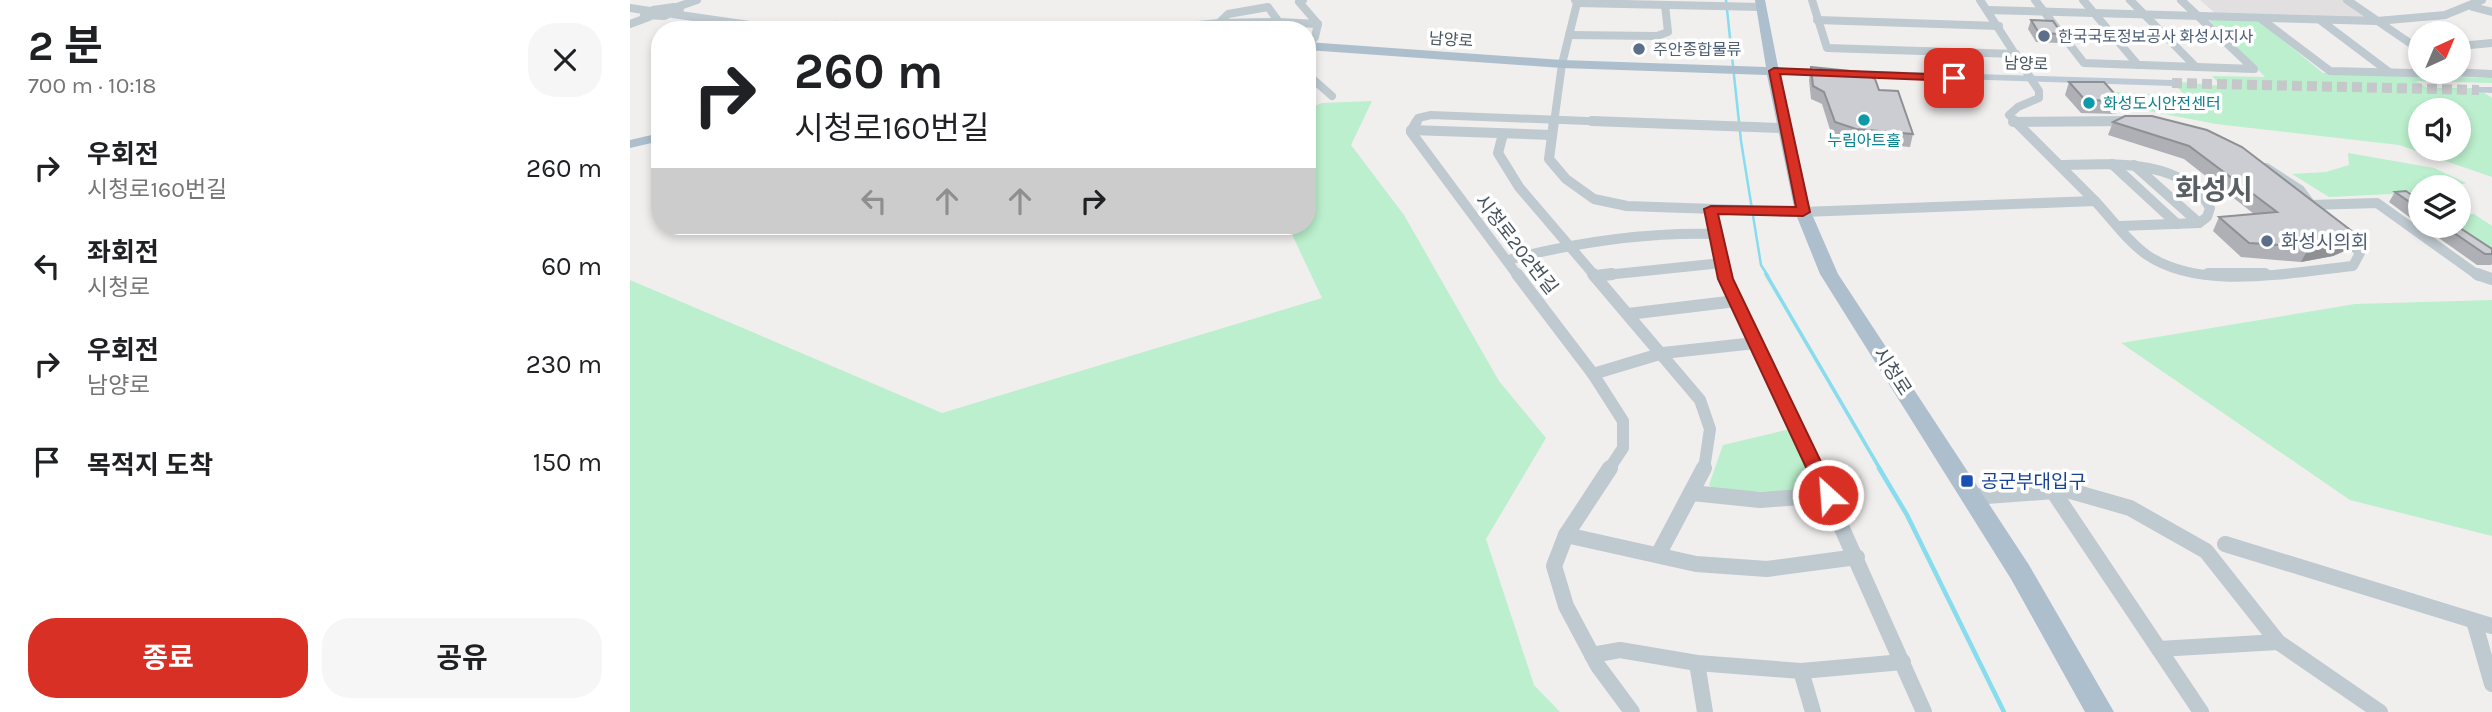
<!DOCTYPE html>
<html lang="ko">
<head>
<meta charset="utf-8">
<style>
	:root { --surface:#fff; --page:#f6f6f6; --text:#202124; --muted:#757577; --accent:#d93025 }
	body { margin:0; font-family:Karla,"Noto Sans KR",sans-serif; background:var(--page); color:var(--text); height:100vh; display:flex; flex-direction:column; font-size:26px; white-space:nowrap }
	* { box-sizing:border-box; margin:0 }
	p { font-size:23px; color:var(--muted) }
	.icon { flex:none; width:38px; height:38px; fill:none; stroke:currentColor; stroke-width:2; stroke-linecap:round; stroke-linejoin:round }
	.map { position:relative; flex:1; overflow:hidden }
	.sheet { display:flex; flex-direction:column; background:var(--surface); width:630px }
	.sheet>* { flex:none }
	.banner { position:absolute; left:21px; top:21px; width:665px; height:214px; border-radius:28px; box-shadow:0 4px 10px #0003; background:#fff; color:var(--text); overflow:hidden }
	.needle { width:46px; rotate:44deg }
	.buttons { position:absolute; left:1778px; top:21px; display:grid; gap:14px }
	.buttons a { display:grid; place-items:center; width:63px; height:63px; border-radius:50%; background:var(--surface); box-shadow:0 4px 10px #0003; font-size:35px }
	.pin { position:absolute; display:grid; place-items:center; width:60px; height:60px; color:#fff; margin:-30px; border-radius:14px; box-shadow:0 4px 10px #0006 }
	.me { position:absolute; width:77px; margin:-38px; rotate:334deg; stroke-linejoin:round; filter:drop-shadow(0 0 5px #0008) }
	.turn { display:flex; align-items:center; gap:24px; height:147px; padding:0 28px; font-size:32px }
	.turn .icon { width:91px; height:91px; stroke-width:2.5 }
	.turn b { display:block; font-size:49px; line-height:60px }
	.lanes { display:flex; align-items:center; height:66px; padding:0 28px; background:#0003; justify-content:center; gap:35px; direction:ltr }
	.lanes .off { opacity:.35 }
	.round { display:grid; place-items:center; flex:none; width:74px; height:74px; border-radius:28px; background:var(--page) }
	.overview { display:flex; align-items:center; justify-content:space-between; height:119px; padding:0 28px }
	h1 { font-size:42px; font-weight:700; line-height:52px }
	.button { display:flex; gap:14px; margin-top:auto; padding:14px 28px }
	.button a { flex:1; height:80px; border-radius:28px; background:var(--accent); color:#fff; font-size:28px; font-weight:700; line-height:80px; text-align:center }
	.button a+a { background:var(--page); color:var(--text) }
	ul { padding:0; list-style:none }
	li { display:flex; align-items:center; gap:21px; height:98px; padding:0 28px }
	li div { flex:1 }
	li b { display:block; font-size:26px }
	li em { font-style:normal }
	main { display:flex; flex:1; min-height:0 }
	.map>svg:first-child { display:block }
	.education { fill:#e2dfe0 }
	.green { fill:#bbefcd; fill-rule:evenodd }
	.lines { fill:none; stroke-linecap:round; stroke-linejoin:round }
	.stream-far2 { stroke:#87dced; stroke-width:2.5 }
	.stream-far1 { stroke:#87dced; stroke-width:3.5 }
	.stream { stroke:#87dced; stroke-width:4.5 }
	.secondary-tunnel { stroke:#c6c7ca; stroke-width:10; stroke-dasharray:10 5; stroke-linecap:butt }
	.street-far3 { stroke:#bec9d0; stroke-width:8 }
	.street-far2 { stroke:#bec9d0; stroke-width:10 }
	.street-far1 { stroke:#bec9d0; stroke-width:12 }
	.street { stroke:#bec9d0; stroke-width:16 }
	.secondary { fill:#becad5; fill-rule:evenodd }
	.primary { fill:#adbfcd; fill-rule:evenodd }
	.wall { fill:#afb0b5 }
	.shaded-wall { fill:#8e9094 }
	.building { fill:#cbcdd3; stroke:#8e9094; stroke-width:2 }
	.route { fill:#d93025; stroke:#8d1f18; stroke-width:2 }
	.service-dot { fill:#5c6f8a; stroke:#fff; stroke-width:2.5 }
	.culture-dot { fill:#0f9aa8; stroke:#fff; stroke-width:2.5 }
	.transit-dot { fill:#1a4fb4; stroke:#fff; stroke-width:2.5 }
	.labels { text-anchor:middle; stroke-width:7; stroke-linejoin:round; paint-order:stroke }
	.far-service-label { font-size:16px; fill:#4e5e75; stroke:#fff; text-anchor:start }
	.far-street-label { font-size:16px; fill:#46525c; stroke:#fff }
	.far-culture-label { font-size:16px; fill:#0d838f; stroke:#fff; text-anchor:start }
	.service-label { font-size:19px; fill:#4e5e75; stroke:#fff; text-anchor:start }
	.street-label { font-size:19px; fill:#46525c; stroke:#fff }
	.transit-label { font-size:19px; fill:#164399; stroke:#fff; text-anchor:start }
	.far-town-label { font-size:28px; font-weight:bold; fill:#5a5f63; stroke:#fff }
</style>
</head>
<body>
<main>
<section class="sheet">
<div class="overview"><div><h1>2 분</h1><p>700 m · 10:18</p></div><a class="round"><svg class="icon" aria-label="close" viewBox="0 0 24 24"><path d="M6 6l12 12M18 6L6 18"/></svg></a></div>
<ul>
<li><svg class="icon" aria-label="right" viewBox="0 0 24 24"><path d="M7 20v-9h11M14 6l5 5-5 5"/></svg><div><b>우회전</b><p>시청로160번길</p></div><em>260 m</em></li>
<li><svg class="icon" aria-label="left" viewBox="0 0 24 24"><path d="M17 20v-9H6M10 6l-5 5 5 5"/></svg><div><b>좌회전</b><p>시청로</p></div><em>60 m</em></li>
<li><svg class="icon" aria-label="right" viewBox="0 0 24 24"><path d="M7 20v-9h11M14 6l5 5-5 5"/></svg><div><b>우회전</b><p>남양로</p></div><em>230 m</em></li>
<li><svg class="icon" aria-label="arrive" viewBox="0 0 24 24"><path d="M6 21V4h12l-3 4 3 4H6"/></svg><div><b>목적지 도착</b></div><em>150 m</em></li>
</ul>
<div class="button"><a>종료</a><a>공유</a></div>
</section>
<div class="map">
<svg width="1862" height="712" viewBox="0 0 1862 712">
	<rect width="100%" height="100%" fill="#f1eeee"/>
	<polygon class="education" points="1570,0 1712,0 1739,18 1586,14"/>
	<g class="green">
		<path d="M 1577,18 L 1627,19 L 1693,73 L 1862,78 L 1862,83 L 1786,81 L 1797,88 L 1847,88 L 1862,98 L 1862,177 L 1769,145 L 1586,124 L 1472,102 L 1470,91 L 1556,96 L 1541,81 L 1591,86 L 1582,76 L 1635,77 ZM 1790,110 L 1829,110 L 1829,149 L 1790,149 Z"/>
		<polygon points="742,101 721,145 774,215 869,381 916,438 856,539 904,685 930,712 0,712 0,280 312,413 692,298 658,226 677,226 677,109 692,103"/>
		<polygon points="1718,153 1804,168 1836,183 1825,187 1790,187 1790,199 1783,202 1761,194 1699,197 1662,174 1696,172 1719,165"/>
		<polygon points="1829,214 1844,214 1862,226 1862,263 1813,226 1829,226"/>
		<polygon points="1862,300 1862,536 1720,500 1491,343 1725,304"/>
		<polygon points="1160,429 1187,490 1086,493 1079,485 1093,445"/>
	</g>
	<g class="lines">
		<polyline class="stream-far2" points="1096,0 1111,141 1131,265 1138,276"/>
		<polyline class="stream-far1" points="1136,274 1250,469"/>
		<polyline class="stream" points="1249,468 1277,515 1374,712"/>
		<polyline class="secondary-tunnel" points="1542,83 1849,90"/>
		<g class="street-far3">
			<polyline points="1182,0 1197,48 1386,54"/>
			<polyline points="1350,0 1409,91 1409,98 1388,107 1379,115 1387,123"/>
			<polyline points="1405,0 1454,63 1624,69 1551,0"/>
			<polyline points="1453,0 1508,65"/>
			<polyline points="1500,0 1566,67"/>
			<polyline points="1717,0 1790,50"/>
			<polyline points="947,3 1132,7"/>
			<polygon points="44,7 50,9 34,16 14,15 23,10"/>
			<polyline points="47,7 67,0"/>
			<polyline points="1843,7 1862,12"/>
			<polyline points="0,8 20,11"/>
			<polyline points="1358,10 1747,21 1815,15 1852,0"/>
			<polyline points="43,14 155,30"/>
			<polyline points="1630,18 1700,71 1823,74"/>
			<polyline points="1187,20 1369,26"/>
			<polyline points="1690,20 1759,72"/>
			<polyline points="589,23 649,22"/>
			<polyline points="0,24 19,17"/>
			<polyline points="516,30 589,23 598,14 638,7 649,22 688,24 669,2 673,0"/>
			<polyline points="939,35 1027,36 1038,32 1035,5"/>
			<polyline points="678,46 685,37 688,24"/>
			<polyline points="1829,46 1862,43"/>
			<polyline points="1820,72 1862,74"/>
			<polyline points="677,74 702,96"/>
			<polyline points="1383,122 1505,121"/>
			<polyline points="786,123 788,118 801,115 1009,123"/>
			<polyline points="924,123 932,64 947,3 945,0"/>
		</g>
		<g class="street-far2">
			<polyline points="787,121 781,132 888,276"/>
			<path d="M 924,121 L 919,159 L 936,179 L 964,199 L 997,206 L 1173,212 L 1465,201 C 1482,219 1497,241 1517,255 C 1571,292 1662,272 1723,266 L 1730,253 L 1712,233"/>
			<polyline points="962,121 1153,128"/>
			<polyline points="1385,121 1465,201"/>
			<polyline points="1383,122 1505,121"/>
			<polyline points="781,130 921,135"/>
			<polyline points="873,134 868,153 889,187 965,276"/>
			<polyline points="1482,164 1547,224"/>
			<path d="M 1430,165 C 1477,164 1554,157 1580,208 L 1577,217 L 1569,223 L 1490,226"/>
			<polyline points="1504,165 1569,223"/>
			<polyline points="1636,168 1670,190 1681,205"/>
			<polyline points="1681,205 1747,203 1849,276"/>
			<polyline points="1081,209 1095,276"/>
			<path d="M 878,260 C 947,242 1015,232 1086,234"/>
			<polyline points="966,276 1092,263"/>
		</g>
		<g class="street-far1">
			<polyline points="887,274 963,374 993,421 993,448 979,469"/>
			<polyline points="963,274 1070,400 1080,429 1074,469"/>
			<polyline points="1095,274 1186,469"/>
			<polyline points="1578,274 1635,274"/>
			<polyline points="1847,274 1862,279"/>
			<polyline points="966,276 982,274"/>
			<polyline points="998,314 1106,301"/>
			<polyline points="963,374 1033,353 1125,343"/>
		</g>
		<g class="street">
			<polyline points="980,468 936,535 924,566 936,606 968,666 1002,712"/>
			<polyline points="1185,468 1294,712"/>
			<polyline points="1423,491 1571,712"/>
			<polyline points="1062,493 1130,500 1198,495"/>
			<polyline points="1343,497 1437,490 1500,508 1576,551 1648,642 1750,712"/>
			<polyline points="936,535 1066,564 1137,569 1227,557"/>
			<polyline points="1595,544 1862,626"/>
			<polyline points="1028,555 1074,468"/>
			<polyline points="1844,621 1862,684"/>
			<polyline points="1529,649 1648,642"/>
			<polyline points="962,655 990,650 1067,663 1171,671 1273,662"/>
			<polyline points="1067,663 1075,712"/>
			<polyline points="1171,671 1183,712"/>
		</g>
		<g class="secondary">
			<polygon points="1144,68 1542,80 1547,83 1542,86 1140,73 1139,71"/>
			<polygon points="1849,87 1862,87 1862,93 1845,92 1844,90"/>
		</g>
		<g class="primary">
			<polygon points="1125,0 1135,0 1160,128 1181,212 1208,274 1399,565 1484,712 1455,712 1381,579 1190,274 1165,212 1137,75 932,68 677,50 677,42 932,60 1136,67"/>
			<polygon points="30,133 30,141 0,148 0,140"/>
		</g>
	</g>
	<g class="wall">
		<polygon points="1401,20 1432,34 1429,43 1406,42 1398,29"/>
		<polygon points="1181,67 1249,90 1283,134 1280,147 1224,142 1202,136 1192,104 1181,99 1179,80"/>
		<polygon points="1439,82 1491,101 1486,114 1451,113 1435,95"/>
		<polygon points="1522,116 1727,235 1719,249 1703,256 1671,262 1611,257 1583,231 1589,217 1624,214 1554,159 1478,135 1483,122"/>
		<polygon points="1765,192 1790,201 1790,225 1759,202"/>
		<polygon points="1792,226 1827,226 1862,249 1862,264 1861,265 1847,265"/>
	</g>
	<g class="shaded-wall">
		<polygon points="204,22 208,30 202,30"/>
		<polygon points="1727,235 1719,249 1703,256 1671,262 1679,247"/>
	</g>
	<g class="building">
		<polygon points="1401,20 1423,21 1432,34 1409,33"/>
		<polygon points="204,22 202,30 184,30 188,25"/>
		<polygon points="1181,67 1231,72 1245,79 1249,90 1268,91 1283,134 1226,129 1205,122 1194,92 1183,86"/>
		<polygon points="1439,82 1474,82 1491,101 1455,100"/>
		<polygon points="1495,116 1522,116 1577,130 1612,147 1727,235 1711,242 1679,247 1619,243 1589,217 1647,212 1559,146 1483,122"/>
		<polygon points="1776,191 1790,201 1790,209 1765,192"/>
		<polygon points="1814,226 1827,226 1862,249 1862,254 1855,254"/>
	</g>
	<polygon class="route" points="1144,68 1324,75 1329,78 1324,81 1150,74 1180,212 1173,216 1088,214 1103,279 1207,495 1198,502 1189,495 1088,279 1074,209 1081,206 1166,207 1139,71"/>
	<g class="service-dot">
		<circle cx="1414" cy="36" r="7"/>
		<circle cx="1009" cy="49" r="7"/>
		<circle cx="1637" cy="241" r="7"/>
	</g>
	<g class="culture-dot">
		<circle cx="1459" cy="103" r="7"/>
		<circle cx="1234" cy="120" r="7"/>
	</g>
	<rect class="transit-dot" x="1330" y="474" width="14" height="14" rx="3.5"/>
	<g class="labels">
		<g class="far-service-label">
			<text x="1428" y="42">한국국토정보공사 화성시지사</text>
			<text x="1023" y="55">주안종합물류</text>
		</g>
		<g class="far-street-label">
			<text transform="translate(821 39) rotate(4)" y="6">남양로</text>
			<text transform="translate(1396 63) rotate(2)" y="6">남양로</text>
		</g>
		<g class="far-culture-label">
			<text x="1473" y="109">화성도시안전센터</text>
			<text x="1234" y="146" text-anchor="middle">누림아트홀</text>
		</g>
		<g class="service-label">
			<text x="1651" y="248">화성시의회</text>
		</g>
		<g class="street-label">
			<text transform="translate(887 244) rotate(52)" y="7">시청로202번길</text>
			<text transform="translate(1263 371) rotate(57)" y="7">시청로</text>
		</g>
		<g class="transit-label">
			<text x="1351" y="488">공군부대입구</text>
		</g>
		<g class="far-town-label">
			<text x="1584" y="199">화성시</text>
		</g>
	</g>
</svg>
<div class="buttons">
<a><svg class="needle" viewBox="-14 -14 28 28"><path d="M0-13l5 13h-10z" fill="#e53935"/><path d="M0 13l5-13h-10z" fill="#757577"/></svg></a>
<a><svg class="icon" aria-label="sound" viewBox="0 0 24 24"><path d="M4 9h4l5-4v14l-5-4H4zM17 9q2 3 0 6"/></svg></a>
<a><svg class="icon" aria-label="layers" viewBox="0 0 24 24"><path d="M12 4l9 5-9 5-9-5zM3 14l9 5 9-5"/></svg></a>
</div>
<div class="pin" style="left:1324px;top:78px;background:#d93025"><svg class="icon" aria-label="arrive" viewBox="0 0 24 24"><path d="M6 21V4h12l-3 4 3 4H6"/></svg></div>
<svg class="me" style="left:1198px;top:495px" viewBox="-20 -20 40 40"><circle r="17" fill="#d93025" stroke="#fff" stroke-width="3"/><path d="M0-11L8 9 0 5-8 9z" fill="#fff"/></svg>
<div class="banner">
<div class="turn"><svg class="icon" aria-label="right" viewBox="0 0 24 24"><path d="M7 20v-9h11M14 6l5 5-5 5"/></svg><div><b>260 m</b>시청로160번길</div></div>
<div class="lanes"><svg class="icon off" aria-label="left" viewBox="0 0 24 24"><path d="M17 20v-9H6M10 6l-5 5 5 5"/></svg><svg class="icon off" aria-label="ahead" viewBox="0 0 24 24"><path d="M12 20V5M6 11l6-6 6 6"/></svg><svg class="icon off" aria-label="ahead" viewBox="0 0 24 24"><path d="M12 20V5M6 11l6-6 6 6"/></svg><svg class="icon" aria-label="right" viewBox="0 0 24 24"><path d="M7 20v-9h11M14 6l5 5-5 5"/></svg></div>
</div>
</div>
</main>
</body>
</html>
